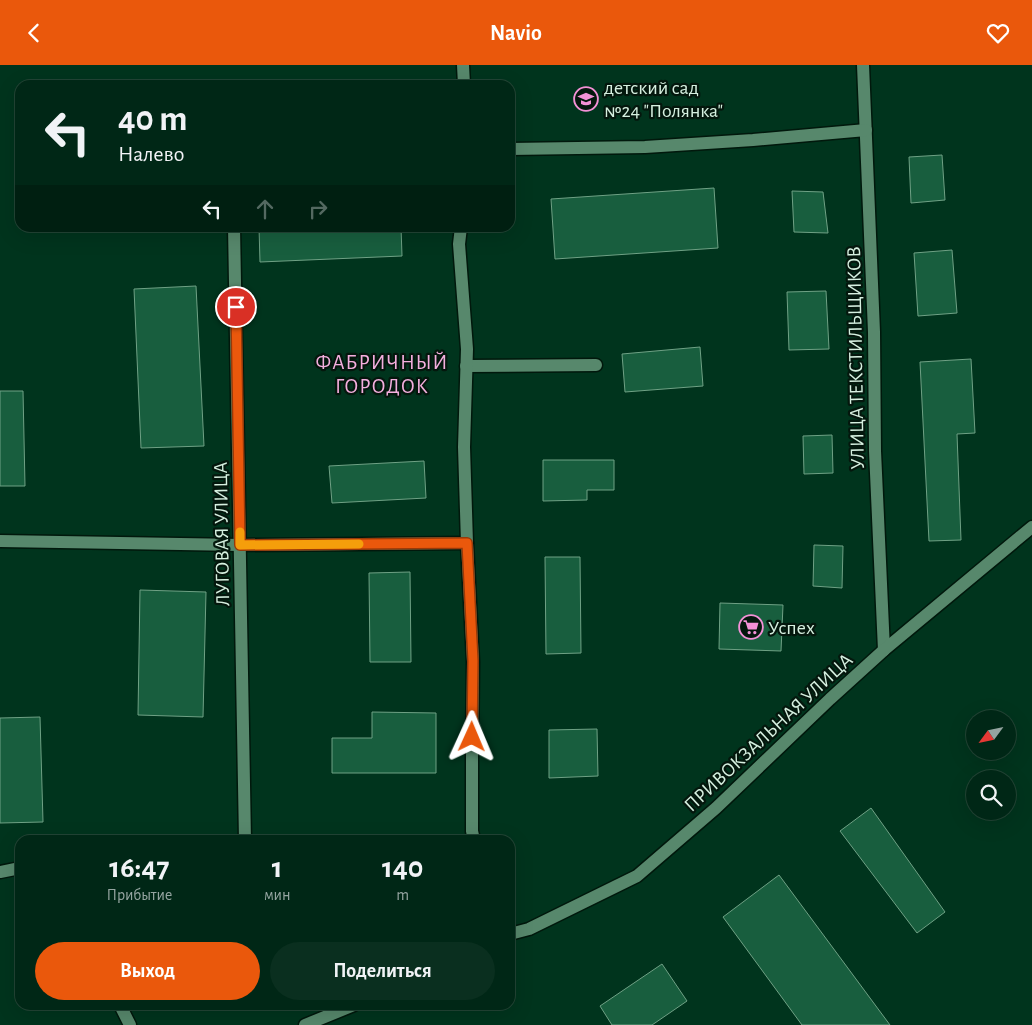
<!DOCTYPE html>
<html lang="ru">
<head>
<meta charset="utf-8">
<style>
	:root { --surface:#002716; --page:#0a2f1f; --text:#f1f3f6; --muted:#95a5a1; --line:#224435; --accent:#ea580c }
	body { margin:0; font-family:"Alegreya Sans",sans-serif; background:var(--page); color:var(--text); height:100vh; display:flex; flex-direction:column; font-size:19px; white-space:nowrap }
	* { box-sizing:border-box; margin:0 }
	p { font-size:16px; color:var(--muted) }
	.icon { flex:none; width:28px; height:28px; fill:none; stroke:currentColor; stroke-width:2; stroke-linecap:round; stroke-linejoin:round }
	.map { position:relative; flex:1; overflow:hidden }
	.sheet { position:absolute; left:15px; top:770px; width:500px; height:175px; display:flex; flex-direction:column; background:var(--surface); border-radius:15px; box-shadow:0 5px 20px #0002,0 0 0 1px var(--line) }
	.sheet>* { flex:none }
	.top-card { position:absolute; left:15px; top:15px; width:500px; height:152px; border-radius:15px; box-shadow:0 5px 20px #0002,0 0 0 1px var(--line); background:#002716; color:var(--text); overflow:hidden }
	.needle { width:32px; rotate:237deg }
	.tools { position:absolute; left:966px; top:645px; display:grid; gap:10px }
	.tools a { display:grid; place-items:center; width:50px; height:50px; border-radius:50%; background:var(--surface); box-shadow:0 5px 20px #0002,0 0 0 1px var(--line); font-size:25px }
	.pin { position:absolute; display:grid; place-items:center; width:42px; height:42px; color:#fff; margin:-21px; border:2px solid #fff; border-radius:50%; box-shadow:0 1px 5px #0007 }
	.me { position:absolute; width:55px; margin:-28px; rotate:1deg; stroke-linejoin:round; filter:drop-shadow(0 0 4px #0008) }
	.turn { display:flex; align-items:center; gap:18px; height:105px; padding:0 20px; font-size:22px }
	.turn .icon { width:65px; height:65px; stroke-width:2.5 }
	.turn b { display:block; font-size:35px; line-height:42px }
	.lanes { display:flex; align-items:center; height:48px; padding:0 20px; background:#0003; justify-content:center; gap:25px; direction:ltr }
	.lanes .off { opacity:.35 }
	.eta { display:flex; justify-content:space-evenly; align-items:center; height:85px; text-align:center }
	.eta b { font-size:30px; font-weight:700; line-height:35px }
	.primary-button { display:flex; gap:10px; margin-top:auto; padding:10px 20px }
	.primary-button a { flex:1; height:58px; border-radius:30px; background:var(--accent); color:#fff; font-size:20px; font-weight:700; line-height:58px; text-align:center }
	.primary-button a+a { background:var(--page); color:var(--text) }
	header { display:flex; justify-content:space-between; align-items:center; height:65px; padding:0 20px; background:var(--accent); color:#fff; font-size:22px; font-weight:700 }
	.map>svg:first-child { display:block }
	.building { fill:#185e3e; stroke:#6fa185 }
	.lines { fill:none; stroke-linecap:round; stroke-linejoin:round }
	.lane-casing { stroke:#01180c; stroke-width:15 }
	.street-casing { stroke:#01180c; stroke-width:15 }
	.lane { stroke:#57886c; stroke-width:12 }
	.street { stroke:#57886c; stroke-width:12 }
	.route-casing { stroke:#983908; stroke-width:12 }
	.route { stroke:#ea580c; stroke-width:9 }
	.slow { stroke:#f59e0b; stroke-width:9 }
	.labels { text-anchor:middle; stroke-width:4.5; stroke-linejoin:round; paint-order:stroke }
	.poi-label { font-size:20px; fill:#d6f0e0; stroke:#04170d; text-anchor:start }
	.street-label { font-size:20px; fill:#d6f0e0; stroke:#04170d }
	.neighbourhood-label { font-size:21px; letter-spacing:1px; fill:#f4afde; stroke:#04170d }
</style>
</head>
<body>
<header><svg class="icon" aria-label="back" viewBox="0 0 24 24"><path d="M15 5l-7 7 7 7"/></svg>Navio<svg class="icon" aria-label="heart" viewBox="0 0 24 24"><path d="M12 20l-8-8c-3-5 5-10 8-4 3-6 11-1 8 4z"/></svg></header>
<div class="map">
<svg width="1032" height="960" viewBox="0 0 1032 960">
	<rect width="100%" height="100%" fill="#00341d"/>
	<g class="building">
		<polygon points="942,90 945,135 911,138 909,92"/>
		<polygon points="714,123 718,183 555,194 551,134"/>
		<polygon points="792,126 823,127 828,168 794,167"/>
		<polygon points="259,162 401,162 402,191 260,197"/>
		<polygon points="952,185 957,248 918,251 914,188"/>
		<polygon points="196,221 204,381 141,383 134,224"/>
		<polygon points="826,226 829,284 789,285 787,227"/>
		<polygon points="700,282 703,321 625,327 622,289"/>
		<polygon points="971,294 975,368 957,369 961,475 929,476 920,297"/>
		<polygon points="0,326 23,326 25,421 0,421"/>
		<polygon points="832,370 833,408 804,409 803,371"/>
		<polygon points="543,395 614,395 614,425 587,425 587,435 543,436"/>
		<polygon points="424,396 426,433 332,438 329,401"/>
		<polygon points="814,480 843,481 842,523 813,521"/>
		<polygon points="545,492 580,492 581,588 546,589"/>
		<polygon points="410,507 411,597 370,597 369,508"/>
		<polygon points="140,525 206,527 203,652 138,650"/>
		<polygon points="720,538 783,540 781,586 719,584"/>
		<polygon points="372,647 436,648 436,708 332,708 332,673 372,673"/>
		<polygon points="40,652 43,757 0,758 0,653"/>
		<polygon points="597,664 598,711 549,713 549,665"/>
		<polygon points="871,743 945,847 917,868 840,766"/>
		<polygon points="779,810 890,960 802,960 723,852"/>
		<polygon points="662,899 687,936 652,960 612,960 600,941"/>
	</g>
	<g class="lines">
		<g class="lane-casing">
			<g id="lane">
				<polyline points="466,301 596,300"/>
				<polyline points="0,476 240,480 467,478"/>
				<polyline points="120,940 130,960"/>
			</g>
		</g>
		<g class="street-casing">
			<g id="street">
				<polyline points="463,0 464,20"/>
				<polyline points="863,0 874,267 875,386 884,585"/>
				<polyline points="510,84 645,82 753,75 866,65"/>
				<polyline points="234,162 245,775"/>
				<polyline points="461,162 459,179 467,284 464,382 467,478 473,597 472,691 472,766 474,775"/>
				<polyline points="0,807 20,803"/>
				<polyline points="510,869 529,864 637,811 716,743 830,634 884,585 1032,462"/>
				<polyline points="305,960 354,940"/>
			</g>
		</g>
		<use href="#lane" class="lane"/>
		<use href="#street" class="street"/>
	</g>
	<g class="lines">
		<g class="route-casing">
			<polyline id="route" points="236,242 240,480 467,478 473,596 472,672"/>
		</g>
		<use href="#route" class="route"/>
		<polyline class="slow" points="240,467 240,480 359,479"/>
	</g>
	<defs>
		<g id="school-ring" transform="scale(1.25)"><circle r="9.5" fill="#04170d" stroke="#f391d6" stroke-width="1.5"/><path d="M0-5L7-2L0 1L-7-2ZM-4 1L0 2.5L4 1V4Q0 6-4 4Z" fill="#f391d6"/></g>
		<g id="supermarket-ring" transform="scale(1.25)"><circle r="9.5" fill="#04170d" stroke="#f391d6" stroke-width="1.5"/><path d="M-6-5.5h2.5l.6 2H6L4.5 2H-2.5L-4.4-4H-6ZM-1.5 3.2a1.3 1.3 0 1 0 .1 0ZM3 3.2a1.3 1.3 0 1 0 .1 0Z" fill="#f391d6"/></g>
	</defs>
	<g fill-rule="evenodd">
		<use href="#school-ring" x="586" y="34"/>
		<use href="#supermarket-ring" x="751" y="562"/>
	</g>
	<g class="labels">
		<g class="poi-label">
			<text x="604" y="29">детский сад<tspan x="604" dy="23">№24 "Полянка"</tspan></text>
			<text x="768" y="569">Успех</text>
		</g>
		<g class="street-label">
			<text transform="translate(855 293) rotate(-91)" y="7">УЛИЦА ТЕКСТИЛЬЩИКОВ</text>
			<text transform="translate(221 469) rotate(-91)" y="7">ЛУГОВАЯ УЛИЦА</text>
			<text transform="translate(768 667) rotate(-43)" y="7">ПРИВОКЗАЛЬНАЯ УЛИЦА</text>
		</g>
		<g class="neighbourhood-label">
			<text x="382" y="304">ФАБРИЧНЫЙ<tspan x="382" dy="24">ГОРОДОК</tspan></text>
		</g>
	</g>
</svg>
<div class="tools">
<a><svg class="needle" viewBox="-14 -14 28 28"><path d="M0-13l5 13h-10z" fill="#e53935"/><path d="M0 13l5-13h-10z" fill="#95a5a1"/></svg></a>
<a><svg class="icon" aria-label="search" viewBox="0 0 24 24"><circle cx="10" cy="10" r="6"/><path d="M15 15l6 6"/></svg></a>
</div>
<div class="pin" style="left:236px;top:242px;background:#d93025"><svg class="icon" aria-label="arrive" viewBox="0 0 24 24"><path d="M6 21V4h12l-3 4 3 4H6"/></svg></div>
<svg class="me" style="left:472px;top:672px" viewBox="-20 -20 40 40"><path d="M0-17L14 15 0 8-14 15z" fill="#ea580c" stroke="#fff" stroke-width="4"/></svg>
<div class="top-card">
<div class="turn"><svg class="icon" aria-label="left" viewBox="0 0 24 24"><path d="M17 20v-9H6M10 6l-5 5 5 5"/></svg><div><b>40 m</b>Налево</div></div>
<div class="lanes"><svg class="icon" aria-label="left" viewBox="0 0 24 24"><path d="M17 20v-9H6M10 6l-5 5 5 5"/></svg><svg class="icon off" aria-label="ahead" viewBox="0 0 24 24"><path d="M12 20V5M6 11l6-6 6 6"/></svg><svg class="icon off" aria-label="right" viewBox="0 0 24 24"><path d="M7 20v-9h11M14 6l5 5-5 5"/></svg></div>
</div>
<section class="sheet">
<div class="eta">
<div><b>16:47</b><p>Прибытие</p></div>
<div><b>1</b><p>мин</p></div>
<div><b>140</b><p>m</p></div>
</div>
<div class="primary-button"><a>Выход</a><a>Поделиться</a></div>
</section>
</div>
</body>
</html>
